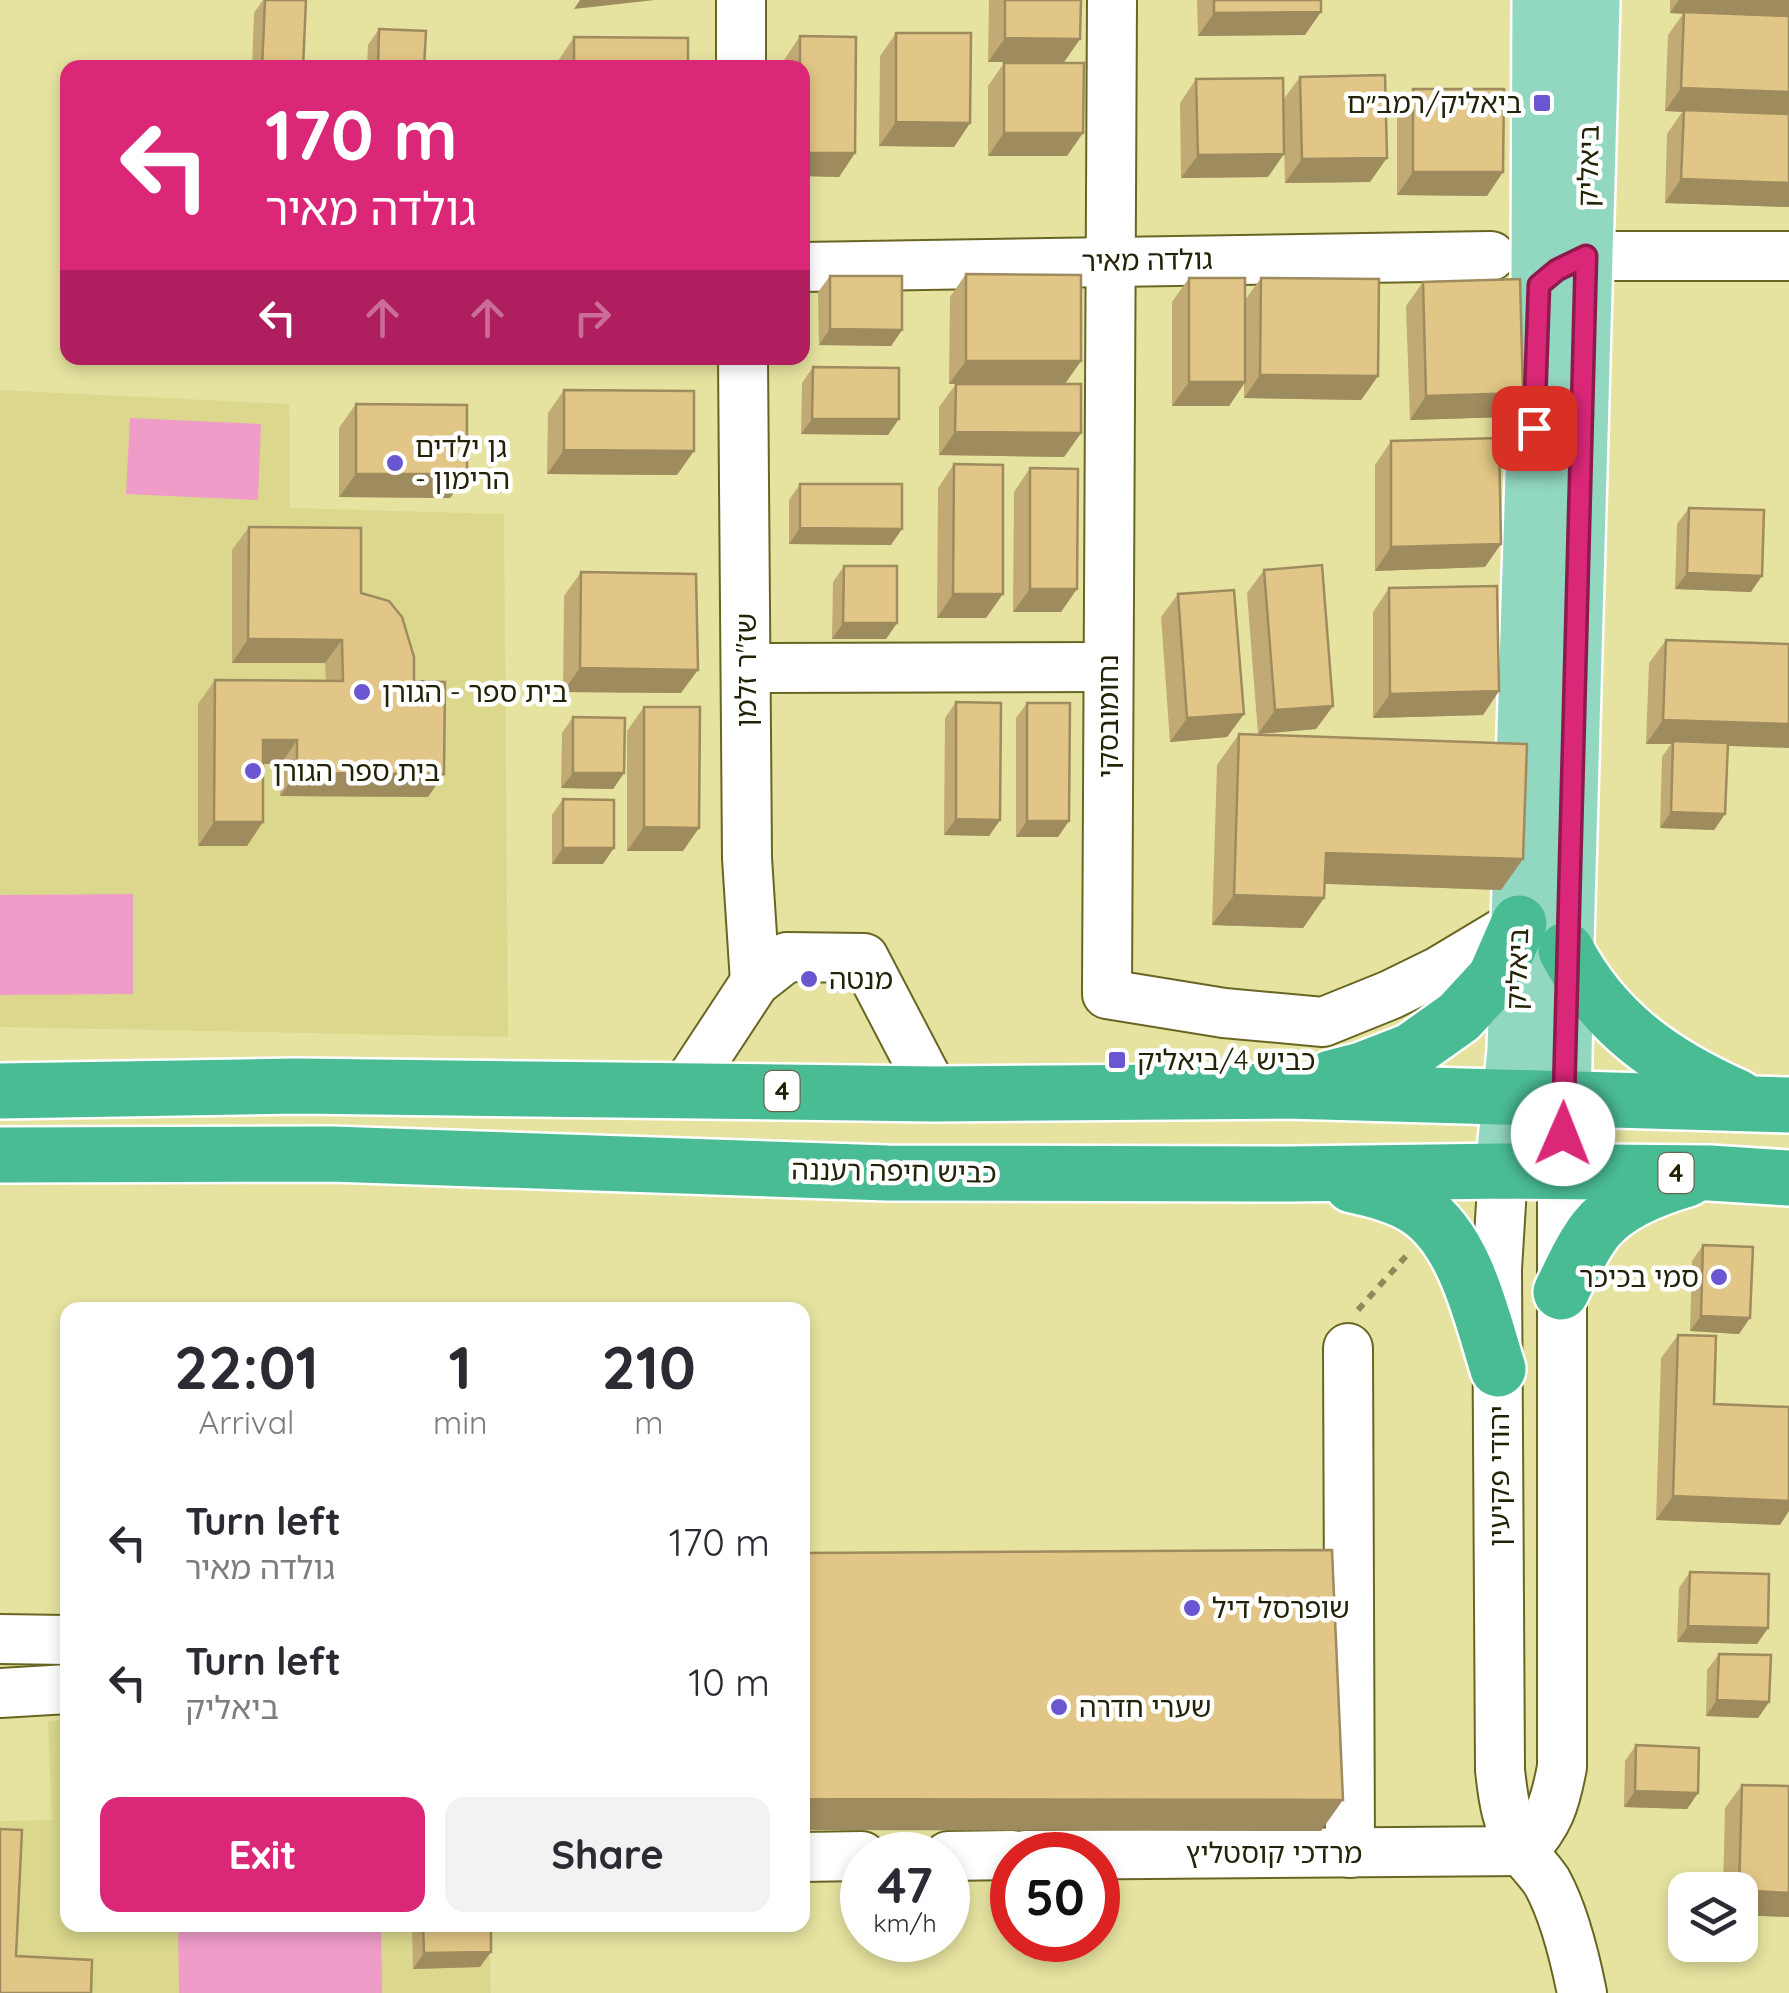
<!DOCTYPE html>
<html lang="en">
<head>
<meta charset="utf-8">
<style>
	:root { --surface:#fff; --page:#f2f2f3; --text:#2b2b33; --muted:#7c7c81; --accent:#db2777 }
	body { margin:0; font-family:Quicksand,"Noto Sans Hebrew",sans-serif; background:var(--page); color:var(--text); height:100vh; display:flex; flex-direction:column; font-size:38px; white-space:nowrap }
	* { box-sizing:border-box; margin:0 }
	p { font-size:32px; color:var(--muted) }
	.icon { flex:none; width:55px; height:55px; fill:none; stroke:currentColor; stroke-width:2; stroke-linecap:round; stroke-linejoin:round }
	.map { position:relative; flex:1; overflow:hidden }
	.sheet { position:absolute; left:60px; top:1302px; width:750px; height:630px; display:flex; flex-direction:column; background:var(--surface); border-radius:20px; box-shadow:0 5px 15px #0003 }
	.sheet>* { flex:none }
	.guide { position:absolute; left:60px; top:60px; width:750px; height:305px; border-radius:20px; box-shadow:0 5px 15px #0003; background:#db2777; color:#fff; overflow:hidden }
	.fabs { position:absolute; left:1668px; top:1872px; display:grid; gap:20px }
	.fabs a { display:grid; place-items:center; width:90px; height:90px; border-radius:20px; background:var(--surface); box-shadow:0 5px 15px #0003; font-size:50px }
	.speed { position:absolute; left:840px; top:1832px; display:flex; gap:20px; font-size:50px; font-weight:700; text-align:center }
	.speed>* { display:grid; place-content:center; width:130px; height:130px; border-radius:50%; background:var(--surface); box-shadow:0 5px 15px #0003; line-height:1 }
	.speed small { font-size:25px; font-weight:400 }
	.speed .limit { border:15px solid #d22; background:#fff; color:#111 }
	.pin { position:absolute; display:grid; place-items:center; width:85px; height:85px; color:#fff; margin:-42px; border-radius:20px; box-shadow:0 5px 15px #0006 }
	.me { position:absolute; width:110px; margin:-55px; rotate:1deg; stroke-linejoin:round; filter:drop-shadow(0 0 8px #0008) }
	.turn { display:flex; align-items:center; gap:35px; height:210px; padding:0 40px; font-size:45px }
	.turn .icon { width:130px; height:130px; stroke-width:2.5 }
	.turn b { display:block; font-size:70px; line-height:85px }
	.lanes { display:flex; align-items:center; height:95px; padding:0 40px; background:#0003; justify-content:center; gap:50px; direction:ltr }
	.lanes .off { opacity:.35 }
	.eta { display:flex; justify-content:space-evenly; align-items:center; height:170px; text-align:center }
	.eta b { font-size:60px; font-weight:700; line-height:70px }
	.button { display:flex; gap:20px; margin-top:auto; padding:20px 40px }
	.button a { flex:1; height:115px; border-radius:20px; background:var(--accent); color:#fff; font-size:40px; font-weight:700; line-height:115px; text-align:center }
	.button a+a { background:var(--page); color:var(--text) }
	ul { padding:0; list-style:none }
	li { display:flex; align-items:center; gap:30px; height:140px; padding:0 40px }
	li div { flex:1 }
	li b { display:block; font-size:38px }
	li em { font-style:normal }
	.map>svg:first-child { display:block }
	.built { fill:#dbd88d }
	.park { fill:#ef9cc9 }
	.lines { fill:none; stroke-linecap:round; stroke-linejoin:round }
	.minor-casing { stroke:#696624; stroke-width:52 }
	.major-casing { stroke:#fff; stroke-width:60 }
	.highway-casing { stroke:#fff; stroke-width:60 }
	.path { stroke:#8d8b5a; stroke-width:6; stroke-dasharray:8 8; stroke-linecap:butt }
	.minor { stroke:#fff; stroke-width:48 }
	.major { stroke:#92d7bf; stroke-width:55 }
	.highway { stroke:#4abc94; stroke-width:55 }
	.wall { fill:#c2aa74 }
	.shaded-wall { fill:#9e8b5e }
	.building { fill:#e2c687; stroke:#9e8b5e; stroke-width:2.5 }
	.route-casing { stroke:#8e194d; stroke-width:25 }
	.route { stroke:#db2777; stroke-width:18 }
	.poi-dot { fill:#6a56d0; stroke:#fff; stroke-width:4 }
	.labels { text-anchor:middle; stroke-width:9; stroke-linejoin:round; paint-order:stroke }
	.shield { fill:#fff; stroke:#666551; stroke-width:2.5 }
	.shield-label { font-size:25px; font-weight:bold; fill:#242307 }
	.poi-label { font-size:28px; fill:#242307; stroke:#fff; text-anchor:start }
	.street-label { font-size:28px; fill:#242307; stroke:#fff }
</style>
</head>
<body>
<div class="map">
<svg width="1789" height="1993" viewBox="0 0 1789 1993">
	<rect width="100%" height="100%" fill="#e6e3a0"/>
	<g class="built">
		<polygon points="0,390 289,404 290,508 504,514 508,1037 0,1027"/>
		<polygon points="67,1720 68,1925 489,1925 491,1993 0,1993 0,1821 52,1820 48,1721"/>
	</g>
	<g class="park">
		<polygon points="130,418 261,424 258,500 126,494"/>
		<polygon points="133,894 133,994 0,995 0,895"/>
		<polygon points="178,1925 381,1925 382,1993 179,1993"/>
	</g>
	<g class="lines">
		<g class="minor-casing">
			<g id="minor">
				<polyline points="741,0 741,68"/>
				<polyline points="1112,0 1107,994 1224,1013 1323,1022 1390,995 1439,971 1519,923"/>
				<polyline points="802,267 1491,256"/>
				<polyline points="1552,274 1572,262 1586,256 1789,256"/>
				<polyline points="743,358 747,858 755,982"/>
				<polyline points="747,668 1108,667"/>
				<polyline points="684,1090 755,982 787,957 864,958 935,1094"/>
				<path d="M 1503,1171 L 1497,1269 L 1500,1770 C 1503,1799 1507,1826 1523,1851 C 1530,1862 1540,1871 1547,1882 C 1564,1913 1575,1958 1582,1993"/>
				<polyline points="1348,1348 1350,1853"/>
				<polyline points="0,1639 68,1640"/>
				<polyline points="0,1693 68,1689"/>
				<path d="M 1523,1851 C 1549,1823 1555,1804 1562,1767 L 1562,1171"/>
				<polyline points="1025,1855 1523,1851"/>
				<polyline points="948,1856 1012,1855"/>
				<polyline points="802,1857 862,1856"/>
			</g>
		</g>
		<g class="major-casing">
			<g id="major">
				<polyline points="1503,1171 1515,1050 1539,285 1540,0"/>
				<polyline points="1562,1171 1566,943 1592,0"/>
			</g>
		</g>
		<g class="highway-casing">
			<g id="highway">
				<path d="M 1566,950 C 1604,1023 1663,1064 1737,1097"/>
				<polyline points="1331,1078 1362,1070 1411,1051 1459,1017 1495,978 1519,923"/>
				<polyline points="0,1091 297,1086 935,1094 1287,1091 1789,1105"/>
				<polyline points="0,1155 331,1154 887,1173 1290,1174 1503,1171 1710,1173 1789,1178"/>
				<path d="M 1352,1185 C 1375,1190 1400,1196 1419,1209 C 1466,1241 1482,1318 1498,1369"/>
				<path d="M 1561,1292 C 1572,1270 1581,1248 1596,1229 C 1617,1203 1656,1188 1687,1179"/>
			</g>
		</g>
		<polyline class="path" points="1358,1310 1406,1256"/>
		<use href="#minor" class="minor"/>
		<use href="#major" class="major"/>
		<use href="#highway" class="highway"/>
	</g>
	<g class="wall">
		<polygon points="263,0 306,0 303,68 252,68 254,13"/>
		<polygon points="989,0 1081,0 1080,39 1064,62 988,62"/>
		<polygon points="1197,0 1321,0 1305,35 1198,36"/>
		<polygon points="1670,0 1789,0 1789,207 1665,203 1667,134 1682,112 1665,111 1668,35 1683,14 1670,13"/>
		<polygon points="379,29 424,68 367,68 368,45"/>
		<polygon points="896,33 970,123 954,147 879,146 880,56"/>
		<polygon points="800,36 855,153 839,177 802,176 802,68 783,68 784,60"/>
		<polygon points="574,37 688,68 558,68 558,61"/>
		<polygon points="1004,63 1067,156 988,156 988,86"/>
		<polygon points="1300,77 1370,182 1285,183 1283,100"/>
		<polygon points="1196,79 1268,177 1181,178 1180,103"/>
		<polygon points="1413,89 1487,196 1397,195 1397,113"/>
		<polygon points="966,274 1081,361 1065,384 1081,433 1064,457 939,455 939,407 956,384 949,384 950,297"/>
		<polygon points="830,276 902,330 891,346 819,345 818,292"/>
		<polygon points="1189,278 1245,300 1261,278 1378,376 1361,400 1244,398 1244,384 1229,406 1172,406 1172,302"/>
		<polygon points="1423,282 1523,393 1507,417 1410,420 1406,306"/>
		<polygon points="813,367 888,435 801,434 802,383"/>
		<polygon points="564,390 677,475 547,474 548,413"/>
		<polygon points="356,404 467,474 450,498 339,497 339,428"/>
		<polygon points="1391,441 1485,567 1375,571 1375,465"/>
		<polygon points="954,464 986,618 937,618 938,488"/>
		<polygon points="1030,468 1061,612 1013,612 1014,492"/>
		<polygon points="800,484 891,545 789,544 789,500"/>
		<polygon points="1689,508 1751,592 1675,589 1677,524"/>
		<polygon points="249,527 361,593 414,681 428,797 280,796 281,764 263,764 247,846 198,846 198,704 215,680 326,681 325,663 232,663 232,550"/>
		<polygon points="844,566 897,623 886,639 832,639 833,582"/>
		<polygon points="1264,570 1333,706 1316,729 1258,734 1247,593"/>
		<polygon points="581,572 681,693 563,692 564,596"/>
		<polygon points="1389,588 1499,691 1483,715 1373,718 1373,612"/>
		<polygon points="1178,594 1244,714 1227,737 1170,742 1161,617"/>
		<polygon points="1666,640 1727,746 1725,814 1714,830 1660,828 1662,757 1671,744 1646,744 1649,663"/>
		<polygon points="956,702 1000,820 989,836 944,835 945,718"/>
		<polygon points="1027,703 1058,837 1016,837 1016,718"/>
		<polygon points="644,707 683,851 627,851 627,731"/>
		<polygon points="573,717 624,773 613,789 561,788 562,733"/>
		<polygon points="1239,734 1501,890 1325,884 1324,898 1303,928 1212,925 1217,765"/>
		<polygon points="563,799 603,864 552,864 552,815"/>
		<polygon points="1703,1245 1739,1334 1690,1331 1692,1261"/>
		<polygon points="1678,1335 1714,1404 1780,1525 1656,1520 1661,1358"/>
		<polygon points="1690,1572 1768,1628 1757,1644 1677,1642 1679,1588"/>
		<polygon points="1719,1654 1769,1702 1758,1718 1706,1716 1707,1670"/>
		<polygon points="1636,1745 1698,1793 1687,1809 1624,1807 1625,1761"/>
		<polygon points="1742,1785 1789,1786 1789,1917 1740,1915 1740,1890 1723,1890 1725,1808"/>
		<polygon points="412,1925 491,1925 480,1967 413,1969"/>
	</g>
	<g class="shaded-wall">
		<polygon points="580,0 655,0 574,9"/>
		<polygon points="1679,0 1789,0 1789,18 1670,13"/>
		<polygon points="1321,12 1305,35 1198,36 1214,13"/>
		<polygon points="1005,38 1080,39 1064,62 988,62"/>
		<polygon points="1681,88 1789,92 1789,116 1665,111"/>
		<polygon points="896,122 970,123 954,147 879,146"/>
		<polygon points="1004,133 1083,133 1067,156 988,156"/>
		<polygon points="802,153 855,153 839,177 802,176"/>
		<polygon points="1284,154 1268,177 1181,178 1198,155"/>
		<polygon points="1387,158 1370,182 1285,183 1302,159"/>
		<polygon points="1413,172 1503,172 1487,196 1397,195"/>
		<polygon points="1681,179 1789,183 1789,207 1665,203"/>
		<polygon points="830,329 902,330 891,346 819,345"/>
		<polygon points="966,361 1081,361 1064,385 949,384"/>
		<polygon points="1260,375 1378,376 1361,400 1244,398"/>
		<polygon points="1189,382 1245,382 1229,406 1172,406"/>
		<polygon points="1523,393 1507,417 1410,420 1426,396"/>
		<polygon points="812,419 899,419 888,435 801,434"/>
		<polygon points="955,432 1081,433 1064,457 939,455"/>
		<polygon points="564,450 694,451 677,475 547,474"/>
		<polygon points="356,474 467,474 450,498 339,497"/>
		<polygon points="800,528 902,529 891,545 789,544"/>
		<polygon points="1501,544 1485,567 1375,571 1391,547"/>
		<polygon points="1687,573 1762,576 1751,592 1675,589"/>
		<polygon points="1030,589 1077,589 1061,612 1013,612"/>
		<polygon points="953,594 1003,594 986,618 937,618"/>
		<polygon points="843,623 897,623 886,639 832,639"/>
		<polygon points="248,639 342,640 325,663 232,663"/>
		<polygon points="580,668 698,670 681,693 563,692"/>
		<polygon points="1499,691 1483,715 1373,718 1390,694"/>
		<polygon points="1333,706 1316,729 1258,734 1275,710"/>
		<polygon points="1244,714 1227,737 1170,742 1187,718"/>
		<polygon points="1663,720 1789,724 1789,748 1673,744 1673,741 1671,744 1646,744"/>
		<polygon points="263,740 297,740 281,764 246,764"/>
		<polygon points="297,773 444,774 428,797 280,796"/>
		<polygon points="573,773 624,773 613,789 561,788"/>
		<polygon points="1671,812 1725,814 1714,830 1660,828"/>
		<polygon points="956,819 1000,820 989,836 944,835"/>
		<polygon points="1027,821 1069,821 1058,837 1016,837"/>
		<polygon points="214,822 263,822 247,846 198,846"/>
		<polygon points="644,827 699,828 683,851 627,851"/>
		<polygon points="563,848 614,848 603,864 552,864"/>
		<polygon points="1326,853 1523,859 1501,890 1304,883"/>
		<polygon points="1234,895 1324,898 1303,928 1212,925"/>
		<polygon points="1701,1316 1750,1318 1739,1334 1690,1331"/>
		<polygon points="1673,1496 1789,1501 1789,1511 1780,1525 1656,1520"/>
		<polygon points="1688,1626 1768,1628 1757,1644 1677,1642"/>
		<polygon points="1717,1700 1769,1702 1758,1718 1706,1716"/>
		<polygon points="1635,1791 1698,1793 1687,1809 1624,1807"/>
		<polygon points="802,1799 1343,1800 1321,1831 802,1830"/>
		<polygon points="1740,1891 1789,1893 1789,1917 1740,1915"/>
		<polygon points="491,1952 480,1967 413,1969 424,1953"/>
	</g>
	<g class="building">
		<polygon points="265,0 306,0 303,68 262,68"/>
		<polygon points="1005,0 1081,0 1080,39 1005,38"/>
		<polygon points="1214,0 1321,0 1321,12 1214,13"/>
		<polygon points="1684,12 1789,16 1789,92 1681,88"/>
		<polygon points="379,29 426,31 424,68 378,68"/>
		<polygon points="896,33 971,33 970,123 896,122"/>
		<polygon points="800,36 856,37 855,153 802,153 802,68 800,68"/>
		<polygon points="574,37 688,38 688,68 574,68"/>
		<polygon points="1004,63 1084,63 1083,133 1004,133"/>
		<polygon points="1385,75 1387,158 1302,159 1300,77"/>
		<polygon points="1283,78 1284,154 1198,155 1196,79"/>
		<polygon points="1413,89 1504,89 1503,172 1413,172"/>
		<polygon points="1684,110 1789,114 1789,183 1681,179"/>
		<polygon points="966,274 1081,275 1081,361 966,361"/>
		<polygon points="830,276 902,276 902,330 830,329"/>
		<rect x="1189" y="278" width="56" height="104"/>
		<polygon points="1261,278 1379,279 1378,376 1260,375"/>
		<polygon points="1520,279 1523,393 1426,396 1423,282"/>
		<polygon points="813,367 899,368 899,419 812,419"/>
		<polygon points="956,384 1081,384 1081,433 955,432"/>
		<polygon points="564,390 694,391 694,451 564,450"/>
		<polygon points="356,404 467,405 467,474 356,474"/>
		<polygon points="1499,438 1501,544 1391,547 1391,441"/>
		<polygon points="954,464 1003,465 1003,594 953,594"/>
		<polygon points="1030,468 1078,469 1077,589 1030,589"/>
		<polygon points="800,484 902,484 902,529 800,528"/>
		<polygon points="1689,508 1764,510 1762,576 1687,573"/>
		<polygon points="249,527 361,528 361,593 389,601 402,617 414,657 414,681 445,682 444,774 297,773 297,740 263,740 263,822 214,822 215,680 343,681 342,640 248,639"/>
		<polygon points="1322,565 1333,706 1275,710 1264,570"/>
		<polygon points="844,566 897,566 897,623 843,623"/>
		<polygon points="581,572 696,574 698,670 580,668"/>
		<polygon points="1497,586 1499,691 1390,694 1389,588"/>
		<polygon points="1234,590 1244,714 1187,718 1178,594"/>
		<polygon points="1666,640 1789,644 1789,724 1663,720"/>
		<polygon points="956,702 1001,703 1000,820 956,819"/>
		<polygon points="1027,703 1070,703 1069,821 1027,821"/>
		<polygon points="644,707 700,707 699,828 644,827"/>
		<polygon points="573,717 625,718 624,773 573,773"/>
		<polygon points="1239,734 1527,744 1523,859 1326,853 1324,898 1234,895"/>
		<polygon points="1673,741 1728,743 1725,814 1671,812"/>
		<polygon points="563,799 614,800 614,848 563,848"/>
		<polygon points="1703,1245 1753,1247 1750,1318 1701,1316"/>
		<polygon points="1678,1335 1716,1336 1714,1404 1789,1407 1789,1501 1673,1496"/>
		<polygon points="1332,1550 1343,1800 802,1799 802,1553"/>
		<polygon points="1690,1572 1769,1574 1768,1628 1688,1626"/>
		<polygon points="1719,1654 1771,1655 1769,1702 1717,1700"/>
		<polygon points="1636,1745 1699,1748 1698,1793 1635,1791"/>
		<polygon points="1742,1785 1789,1786 1789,1893 1739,1890"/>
		<polygon points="0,1829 22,1830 16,1956 92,1960 91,1993 0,1993"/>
		<polygon points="423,1925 491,1925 491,1952 424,1953"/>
	</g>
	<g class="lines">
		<g class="route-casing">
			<polyline id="route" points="1534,428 1539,285 1557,270 1586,256 1563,1134"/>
		</g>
		<use href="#route" class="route"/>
	</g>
	<g class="poi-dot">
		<rect x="1532" y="93" width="20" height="20" rx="5"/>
		<circle cx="395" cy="463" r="10"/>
		<circle cx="362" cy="692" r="10"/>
		<circle cx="253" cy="771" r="10"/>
		<circle cx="809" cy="979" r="10"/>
		<rect x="1107" y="1050" width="20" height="20" rx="5"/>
		<circle cx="1719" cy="1277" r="10"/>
		<circle cx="1192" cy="1608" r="10"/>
		<circle cx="1059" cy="1707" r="10"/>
	</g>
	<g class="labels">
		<g class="shield">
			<rect x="764.5" y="1071" width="35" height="40" rx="8"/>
			<rect x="1658.5" y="1153" width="35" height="40" rx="8"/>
		</g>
		<g class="shield-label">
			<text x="782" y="1100">4</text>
			<text x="1676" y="1182">4</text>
		</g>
		<g class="poi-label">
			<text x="1522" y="113" text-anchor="end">ביאליק/רמב״ם</text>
			<text x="415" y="457">גן ילדים<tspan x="415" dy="32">- הרימון</tspan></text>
			<text x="382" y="702">בית ספר - הגורן</text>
			<text x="273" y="781">בית ספר הגורן</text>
			<text x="829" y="989">מנטה</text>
			<text x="1137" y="1070">כביש 4/ביאליק</text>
			<text x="1699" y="1287" text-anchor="end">סמי בכיכר</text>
			<text x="1212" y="1618">שופרסל דיל</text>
			<text x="1079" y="1717">שערי חדרה</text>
		</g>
		<g class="street-label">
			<text transform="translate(1588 166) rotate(-89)" y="10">ביאליק</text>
			<text transform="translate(1147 260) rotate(-1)" y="10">גולדה מאיר</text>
			<text transform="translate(746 670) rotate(-90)" y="10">שז"ר זלמן</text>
			<text transform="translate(1108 716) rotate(-90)" y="10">נחומובסקי</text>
			<text transform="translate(1517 969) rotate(-88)" y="10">ביאליק</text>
			<text transform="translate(894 1171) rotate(1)" y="10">כביש חיפה רעננה</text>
			<text transform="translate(1499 1476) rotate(-90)" y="10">יהודי פקיעין</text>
			<text x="1274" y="1863">מרדכי קוסטליץ</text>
		</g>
	</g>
</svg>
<div class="fabs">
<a><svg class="icon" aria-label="layers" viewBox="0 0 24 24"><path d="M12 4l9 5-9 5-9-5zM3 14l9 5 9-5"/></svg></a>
</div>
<div class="speed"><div>47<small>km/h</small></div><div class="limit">50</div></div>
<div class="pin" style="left:1534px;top:428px;background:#d93025"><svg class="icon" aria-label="arrive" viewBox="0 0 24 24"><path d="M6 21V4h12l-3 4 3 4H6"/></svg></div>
<svg class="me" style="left:1563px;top:1134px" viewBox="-20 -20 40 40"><circle r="19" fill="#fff"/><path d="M0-13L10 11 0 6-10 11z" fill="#db2777"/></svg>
<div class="guide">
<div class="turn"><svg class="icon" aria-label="left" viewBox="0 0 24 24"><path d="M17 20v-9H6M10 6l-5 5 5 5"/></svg><div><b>170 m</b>גולדה מאיר</div></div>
<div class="lanes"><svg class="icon" aria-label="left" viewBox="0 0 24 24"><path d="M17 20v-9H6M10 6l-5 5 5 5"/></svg><svg class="icon off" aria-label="ahead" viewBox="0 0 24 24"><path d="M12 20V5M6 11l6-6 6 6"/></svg><svg class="icon off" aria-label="ahead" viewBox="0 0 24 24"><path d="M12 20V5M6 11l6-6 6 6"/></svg><svg class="icon off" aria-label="right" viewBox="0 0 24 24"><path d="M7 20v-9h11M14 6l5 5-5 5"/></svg></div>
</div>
<section class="sheet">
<div class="eta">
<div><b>22:01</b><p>Arrival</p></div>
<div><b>1</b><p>min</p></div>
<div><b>210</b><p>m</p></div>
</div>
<ul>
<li><svg class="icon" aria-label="left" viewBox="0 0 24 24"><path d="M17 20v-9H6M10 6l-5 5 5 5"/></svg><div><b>Turn left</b><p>גולדה מאיר</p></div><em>170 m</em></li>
<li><svg class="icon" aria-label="left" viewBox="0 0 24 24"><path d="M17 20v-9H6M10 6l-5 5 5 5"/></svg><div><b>Turn left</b><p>ביאליק</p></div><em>10 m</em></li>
</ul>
<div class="button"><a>Exit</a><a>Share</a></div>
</section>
</div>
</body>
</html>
